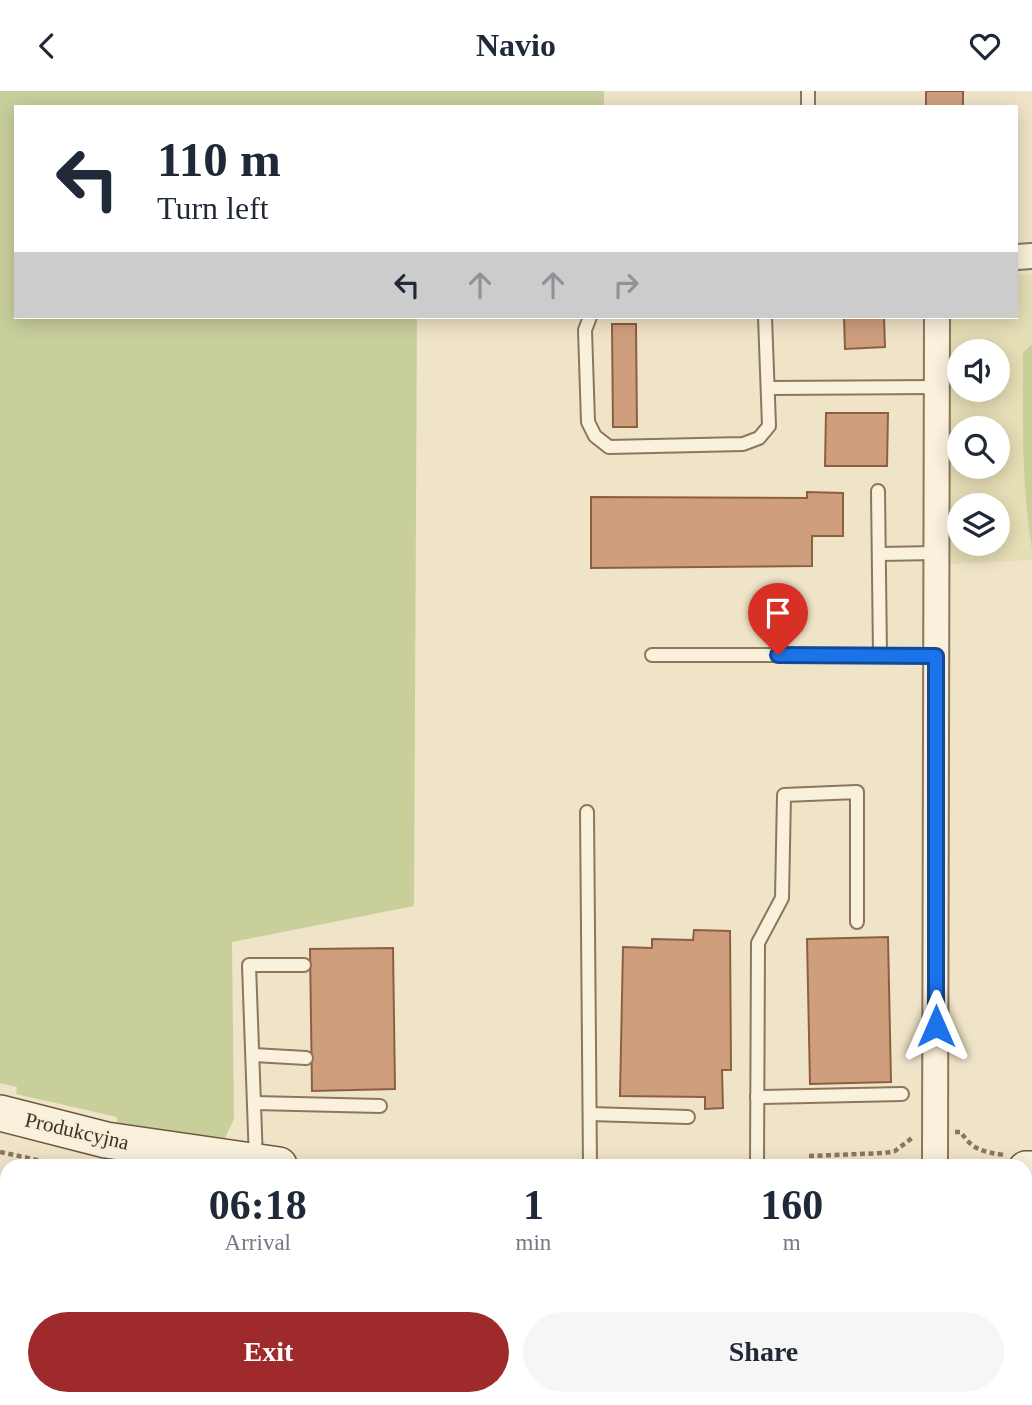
<!DOCTYPE html>
<html lang="en">
<head>
<meta charset="utf-8">
<style>
	:root { --surface:#fff; --page:#f6f6f7; --text:#1f2937; --muted:#747a83; --accent:#9e2a2b }
	body { margin:0; font-family:"Times New Roman",serif; background:var(--page); color:var(--text); height:100vh; display:flex; flex-direction:column; font-size:26px; white-space:nowrap }
	* { box-sizing:border-box; margin:0 }
	p { font-size:23px; color:var(--muted) }
	.icon { flex:none; width:38px; height:38px; fill:none; stroke:currentColor; stroke-width:2; stroke-linecap:round; stroke-linejoin:round }
	.map { position:relative; flex:1; overflow:hidden }
	.details { position:absolute; left:0px; top:1068px; width:1032px; height:247px; display:flex; flex-direction:column; background:var(--surface); border-radius:21px 21px 0 0; box-shadow:0 4px 18px #0003 }
	.details>* { flex:none }
	.hud { position:absolute; left:14px; top:14px; width:1004px; height:214px; border-radius:0px; box-shadow:0 4px 18px #0003; background:#fff; color:var(--text); overflow:hidden }
	.tools { position:absolute; left:947px; top:248px; display:grid; gap:14px }
	.tools a { display:grid; place-items:center; width:63px; height:63px; border-radius:50%; background:var(--surface); box-shadow:0 4px 18px #0003; font-size:35px }
	.pin { position:absolute; display:grid; place-items:center; width:60px; height:60px; color:#fff; margin:-72px -30px; border-radius:50% 50% 50% 0; rotate:-45deg; box-shadow:0 0 7px #0007 }
	.pin .icon { rotate:45deg }
	.me { position:absolute; width:77px; margin:-38px; rotate:0deg; stroke-linejoin:round; filter:drop-shadow(0 0 5px #0008) }
	.turn { display:flex; align-items:center; gap:24px; height:147px; padding:0 28px; font-size:32px }
	.turn .icon { width:91px; height:91px; stroke-width:2.5 }
	.turn b { display:block; font-size:49px; line-height:60px }
	.lanes { display:flex; align-items:center; height:66px; padding:0 28px; background:#0003; justify-content:center; gap:35px; direction:ltr }
	.lanes .off { opacity:.35 }
	.eta { display:flex; justify-content:space-evenly; align-items:center; height:119px; text-align:center }
	.eta b { font-size:42px; font-weight:700; line-height:49px }
	.button { display:flex; gap:14px; margin-top:auto; padding:14px 28px }
	.button a { flex:1; height:80px; border-radius:42px; background:var(--accent); color:#fff; font-size:28px; font-weight:700; line-height:80px; text-align:center }
	.button a+a { background:var(--page); color:var(--text) }
	header { display:flex; justify-content:space-between; align-items:center; height:91px; padding:0 28px; background:var(--surface); font-size:32px; font-weight:700 }
	.map>svg:first-child { display:block }
	.farmland { fill:#e6deb5; fill-rule:evenodd }
	.green { fill:#c9cf9b }
	.building { fill:#cf9f7d; stroke:#8d5f41; stroke-width:2 }
	.lines { fill:none; stroke-linecap:round; stroke-linejoin:round }
	.lane-casing { stroke:#8d765c; stroke-width:16 }
	.street-casing { stroke:#8d765c; stroke-width:28 }
	.secondary-casing { stroke:#6f573f; stroke-width:38 }
	.path { stroke:#8d765c; stroke-width:4.5; stroke-dasharray:5 3.5; stroke-linecap:butt }
	.lane { stroke:#faf1dc; stroke-width:12 }
	.street { stroke:#faf1dc; stroke-width:24 }
	.secondary { stroke:#faf1dc; stroke-width:35 }
	.route-casing { stroke:#114b97; stroke-width:18 }
	.route { stroke:#1a73e8; stroke-width:12 }
	.labels { text-anchor:middle; stroke-width:5; stroke-linejoin:round; paint-order:stroke }
	.street-label { font-size:21px; fill:#3d2e20; stroke:#f7eed8 }
</style>
</head>
<body>
<header><svg class="icon" aria-label="back" viewBox="0 0 24 24"><path d="M15 5l-7 7 7 7"/></svg>Navio<svg class="icon" aria-label="heart" viewBox="0 0 24 24"><path d="M12 20l-8-8c-3-5 5-10 8-4 3-6 11-1 8 4z"/></svg></header>
<div class="map">
<svg width="1032" height="1314" viewBox="0 0 1032 1314">
	<rect width="100%" height="100%" fill="#f0e4c8"/>
	<path class="farmland" d="M 1017,184 L 1032,184 L 1032,469 L 951,473 L 949,229 L 955,229 L 955,226 L 1017,226 ZM 959,261 L 998,261 L 998,299 L 959,299 ZM 959,338 L 998,338 L 998,376 L 959,376 ZM 959,415 L 998,415 L 998,453 L 959,453 Z"/>
	<g class="green">
		<polygon points="0,0 604,0 604,16 16,16 16,226 417,226 414,815 232,851 234,1028 222,1053 117,1034 117,1026 16,1003 17,996 0,992"/>
		<path d="M 1032,253 L 1032,458 C 1021,393 1023,328 1023,262 Z"/>
	</g>
	<g class="building">
		<rect x="926" y="0" width="37" height="16"/>
		<polygon points="844,226 884,226 885,256 845,258"/>
		<polygon points="612,233 636,233 637,336 613,336"/>
		<polygon points="826,322 888,322 887,375 825,375"/>
		<polygon points="807,401 843,402 843,445 812,445 812,475 591,477 591,406 807,407"/>
		<polygon points="694,839 730,840 731,979 722,979 723,1017 705,1018 705,1006 620,1005 623,856 652,857 652,848 693,849"/>
		<polygon points="888,846 891,991 810,993 807,848"/>
		<polygon points="393,857 395,998 312,1000 310,858"/>
		<polygon points="1026,1147 1032,1151 1032,1289 1026,1289"/>
		<polygon points="7,1177 7,1307 49,1307 46,1314 0,1314 0,1198"/>
		<rect x="578" y="1307" width="203" height="7"/>
	</g>
	<g class="lines">
		<g class="lane-casing">
			<g id="lane">
				<polyline points="808,0 808,16"/>
				<polyline points="590,226 585,239 588,331 595,345 609,356 743,353 759,347 769,335 765,226"/>
				<polyline points="768,297 937,296"/>
				<polyline points="879,463 936,462"/>
				<polyline points="652,564 880,564 878,400"/>
				<polyline points="880,564 936,565"/>
				<polyline points="587,721 590,1074"/>
				<polyline points="253,964 306,967"/>
				<polyline points="757,1006 902,1003"/>
				<polyline points="255,1012 380,1015"/>
				<polyline points="590,1023 688,1026"/>
				<polyline points="256,1070 249,874 304,874"/>
				<polyline points="757,1074 758,852 782,807 784,704 857,701 857,831"/>
				<polyline points="76,1314 78,1307"/>
				<polyline points="1010,1314 1032,1312"/>
			</g>
		</g>
		<g class="street-casing">
			<g id="street">
				<polyline points="1017,166 1032,165"/>
				<polyline points="935,1074 937,226"/>
			</g>
		</g>
		<g class="secondary-casing">
			<g id="secondary">
				<polyline points="0,1022 106,1049 279,1074"/>
				<polyline points="1026,1078 1032,1078"/>
			</g>
		</g>
		<g class="path">
			<path d="M 955,1041 L 961,1041 C 972,1059 984,1061 1004,1064"/>
			<polyline points="0,1061 61,1074"/>
			<polyline points="809,1065 885,1062 895,1060 912,1047"/>
		</g>
		<use href="#lane" class="lane"/>
		<use href="#street" class="street"/>
		<use href="#secondary" class="secondary"/>
	</g>
	<g class="lines">
		<g class="route-casing">
			<polyline id="route" points="778,564 936,565 936,935"/>
		</g>
		<use href="#route" class="route"/>
	</g>
	<g class="labels">
		<g class="street-label">
			<text transform="translate(77 1040) rotate(13)" y="7">Produkcyjna</text>
		</g>
	</g>
</svg>
<div class="tools">
<a><svg class="icon" aria-label="sound" viewBox="0 0 24 24"><path d="M4 9h4l5-4v14l-5-4H4zM17 9q2 3 0 6"/></svg></a>
<a><svg class="icon" aria-label="search" viewBox="0 0 24 24"><circle cx="10" cy="10" r="6"/><path d="M15 15l6 6"/></svg></a>
<a><svg class="icon" aria-label="layers" viewBox="0 0 24 24"><path d="M12 4l9 5-9 5-9-5zM3 14l9 5 9-5"/></svg></a>
</div>
<div class="pin" style="left:778px;top:564px;background:#d93025"><svg class="icon" aria-label="arrive" viewBox="0 0 24 24"><path d="M6 21V4h12l-3 4 3 4H6"/></svg></div>
<svg class="me" style="left:936px;top:935px" viewBox="-20 -20 40 40"><path d="M0-17L14 15 0 8-14 15z" fill="#1a73e8" stroke="#fff" stroke-width="4"/></svg>
<div class="hud">
<div class="turn"><svg class="icon" aria-label="left" viewBox="0 0 24 24"><path d="M17 20v-9H6M10 6l-5 5 5 5"/></svg><div><b>110 m</b>Turn left</div></div>
<div class="lanes"><svg class="icon" aria-label="left" viewBox="0 0 24 24"><path d="M17 20v-9H6M10 6l-5 5 5 5"/></svg><svg class="icon off" aria-label="ahead" viewBox="0 0 24 24"><path d="M12 20V5M6 11l6-6 6 6"/></svg><svg class="icon off" aria-label="ahead" viewBox="0 0 24 24"><path d="M12 20V5M6 11l6-6 6 6"/></svg><svg class="icon off" aria-label="right" viewBox="0 0 24 24"><path d="M7 20v-9h11M14 6l5 5-5 5"/></svg></div>
</div>
<section class="details">
<div class="eta">
<div><b>06:18</b><p>Arrival</p></div>
<div><b>1</b><p>min</p></div>
<div><b>160</b><p>m</p></div>
</div>
<div class="button"><a>Exit</a><a>Share</a></div>
</section>
</div>
</body>
</html>
